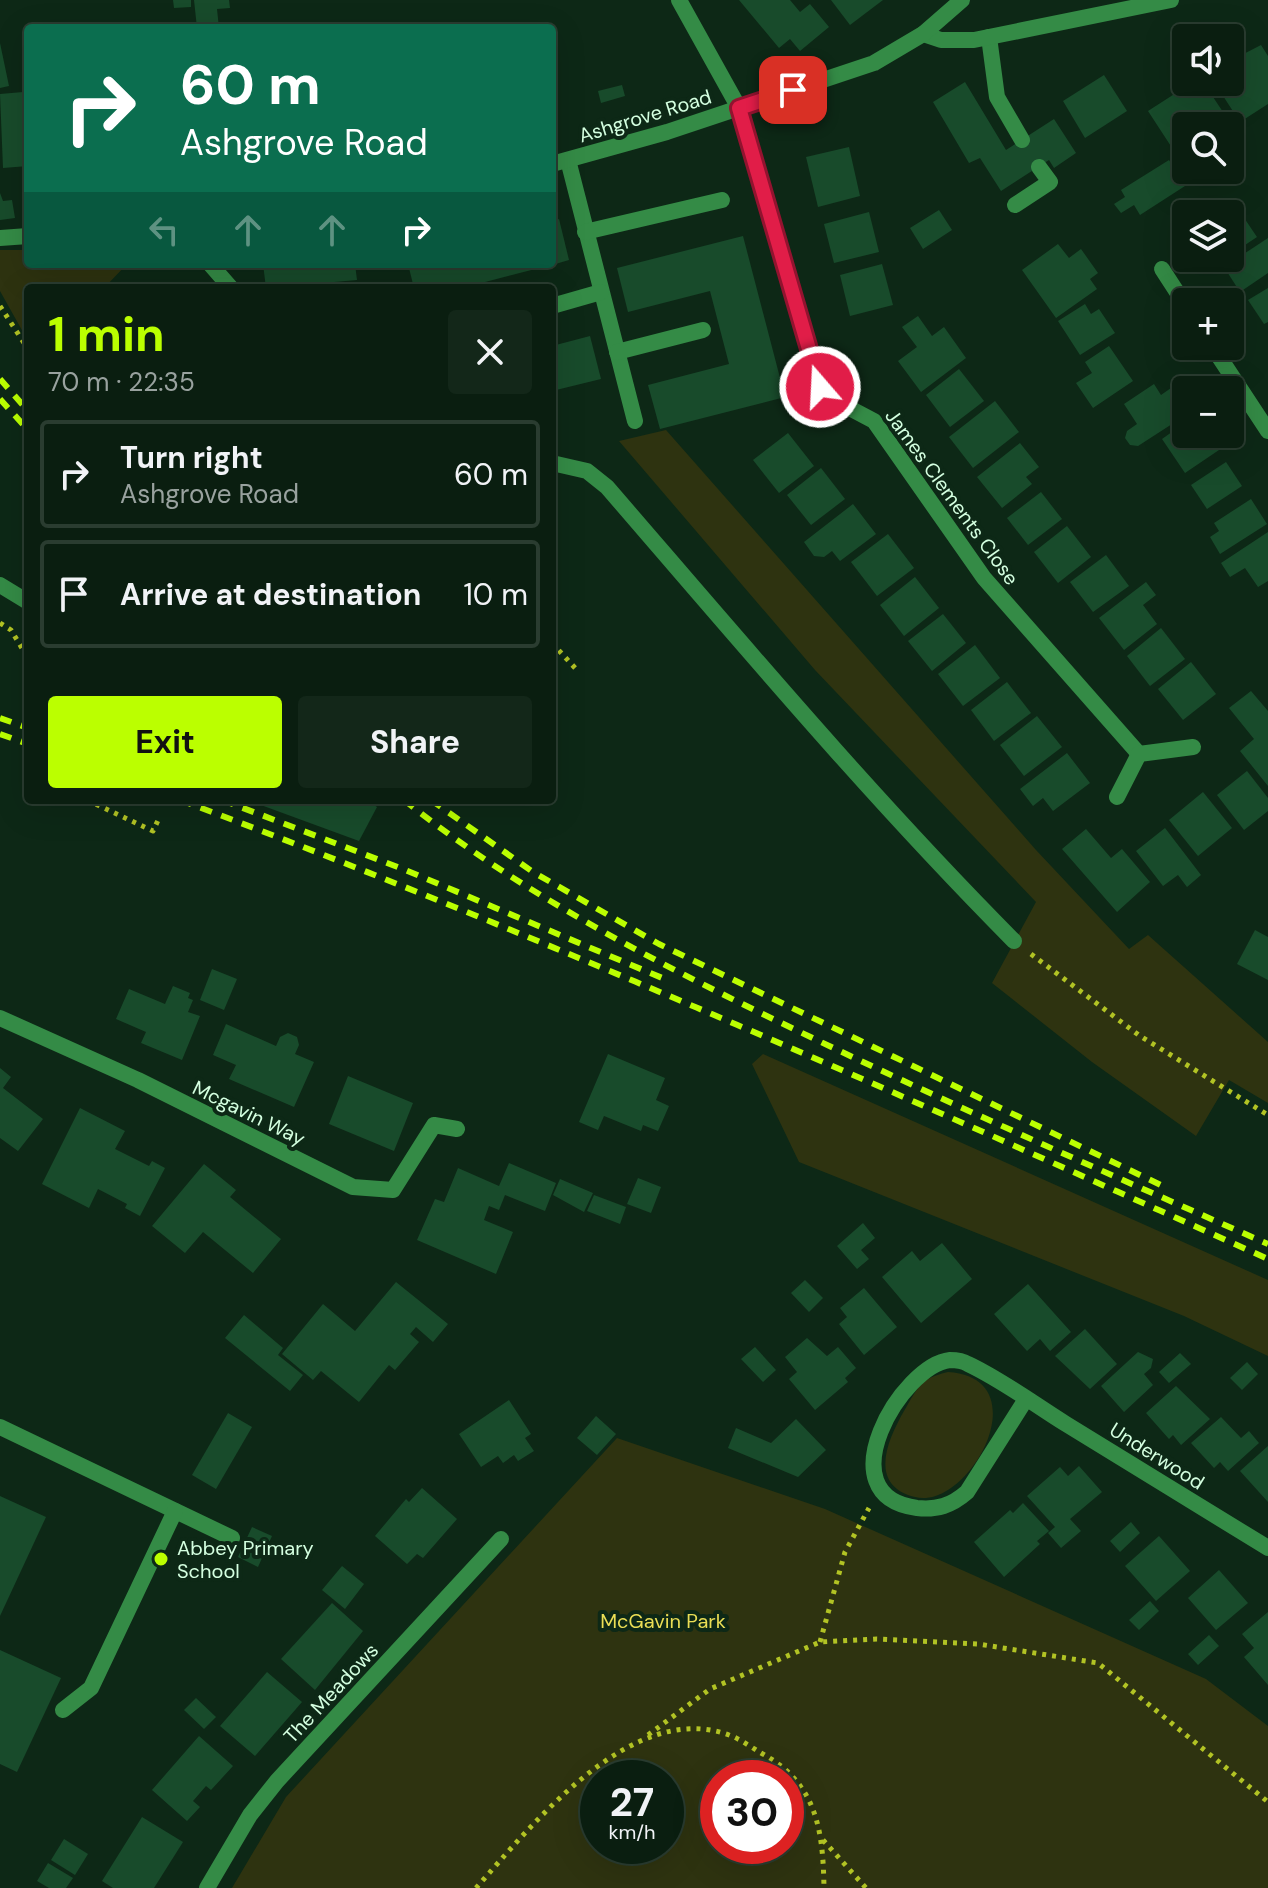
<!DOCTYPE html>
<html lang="en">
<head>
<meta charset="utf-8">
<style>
	:root { --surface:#0a1e10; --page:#132719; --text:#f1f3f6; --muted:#99a29f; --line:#2a3c30; --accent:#bf0 }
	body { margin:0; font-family:"DM Sans",sans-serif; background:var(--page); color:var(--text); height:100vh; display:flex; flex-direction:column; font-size:30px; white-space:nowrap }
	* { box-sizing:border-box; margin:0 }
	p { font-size:26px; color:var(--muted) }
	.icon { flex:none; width:44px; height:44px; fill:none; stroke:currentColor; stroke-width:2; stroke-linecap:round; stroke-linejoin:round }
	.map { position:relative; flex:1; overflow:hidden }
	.details { position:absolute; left:24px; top:284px; width:532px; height:520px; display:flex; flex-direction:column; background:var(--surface); border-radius:8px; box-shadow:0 8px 32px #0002,0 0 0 2px var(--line) }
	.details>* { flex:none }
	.guide { position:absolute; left:24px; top:24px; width:532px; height:244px; border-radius:8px; box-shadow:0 8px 32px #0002,0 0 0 2px var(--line); background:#0b6e4f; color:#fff; overflow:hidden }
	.controls { position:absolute; left:1172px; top:24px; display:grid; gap:16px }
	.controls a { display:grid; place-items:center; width:72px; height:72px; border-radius:8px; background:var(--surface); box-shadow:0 8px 32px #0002,0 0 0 2px var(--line); font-size:40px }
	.speed { position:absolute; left:580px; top:1760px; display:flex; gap:16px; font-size:40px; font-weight:700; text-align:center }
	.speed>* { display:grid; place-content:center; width:104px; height:104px; border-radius:50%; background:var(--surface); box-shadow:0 8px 32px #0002,0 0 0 2px var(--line); line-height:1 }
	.speed small { font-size:20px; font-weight:400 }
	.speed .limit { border:12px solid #d22; background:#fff; color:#111 }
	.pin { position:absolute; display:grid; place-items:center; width:68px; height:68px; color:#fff; margin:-34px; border-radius:16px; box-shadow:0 4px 12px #0006 }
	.me { position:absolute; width:88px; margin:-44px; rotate:341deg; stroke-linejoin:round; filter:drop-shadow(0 0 6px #0008) }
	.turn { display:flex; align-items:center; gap:28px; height:168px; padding:0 24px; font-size:36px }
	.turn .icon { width:104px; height:104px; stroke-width:2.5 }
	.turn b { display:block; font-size:56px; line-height:68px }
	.lanes { display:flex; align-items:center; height:76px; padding:0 24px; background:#0003; justify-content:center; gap:40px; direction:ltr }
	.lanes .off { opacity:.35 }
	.round { display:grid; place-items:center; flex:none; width:84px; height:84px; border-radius:8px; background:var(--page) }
	.summary { display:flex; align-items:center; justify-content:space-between; height:136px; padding:0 24px }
	h1 { font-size:48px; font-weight:700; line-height:60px; color:var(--accent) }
	.cta { display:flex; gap:16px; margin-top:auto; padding:16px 24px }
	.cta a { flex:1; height:92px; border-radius:8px; background:var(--accent); color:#111; font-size:32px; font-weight:700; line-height:92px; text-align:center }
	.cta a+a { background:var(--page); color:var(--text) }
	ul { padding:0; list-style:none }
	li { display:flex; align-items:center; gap:24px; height:108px; margin:0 16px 12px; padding:0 8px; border:4px solid var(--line); border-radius:8px }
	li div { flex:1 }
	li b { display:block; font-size:30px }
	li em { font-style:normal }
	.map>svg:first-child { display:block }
	.green { fill:#2e3310; fill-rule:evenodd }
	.building { fill:#184b2b }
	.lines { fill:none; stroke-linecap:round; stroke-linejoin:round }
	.path { stroke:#b2c324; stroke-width:5; stroke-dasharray:4 6; stroke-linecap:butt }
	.lane { stroke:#348b46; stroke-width:16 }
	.street { stroke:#348b46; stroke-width:16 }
	.rail { stroke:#bf0; stroke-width:6; stroke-dasharray:12 10; stroke-linecap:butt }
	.route-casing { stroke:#92132f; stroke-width:20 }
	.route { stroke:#e11d48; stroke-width:14 }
	.poi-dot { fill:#bf0; stroke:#0d2816; stroke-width:3 }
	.labels { text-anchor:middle; stroke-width:8; stroke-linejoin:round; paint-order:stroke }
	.street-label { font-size:20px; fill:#d4ffe0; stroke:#0d2816 }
	.poi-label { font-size:20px; fill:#d4ffe0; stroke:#0d2816; text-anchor:start }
	.park-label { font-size:20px; fill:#eade55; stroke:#0d2816 }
</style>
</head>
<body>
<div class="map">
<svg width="1268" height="1888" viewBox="0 0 1268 1888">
	<rect width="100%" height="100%" fill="#0d2816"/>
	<g class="green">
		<polygon points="0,250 28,250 28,264 127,264 104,288 28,288 28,341 0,291"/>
		<polygon points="666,430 1036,850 1129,949 1148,935 1268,1042 1268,1103 1229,1080 1196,1136 1092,1062 992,983 1036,902 815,670 619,441"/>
		<polygon points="763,1054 1268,1280 1268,1356 1184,1316 799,1162 752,1064"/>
		<path d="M 948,1372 C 1041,1378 969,1511 915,1497 C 867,1485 888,1439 904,1411 C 910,1401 916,1388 925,1381 C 932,1376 940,1374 948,1372 Z"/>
		<path d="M 617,1438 L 825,1509 L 1206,1679 L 1268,1726 L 1268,1888 L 232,1888 L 286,1797 ZM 598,1778 L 666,1778 L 666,1846 L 598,1846 ZM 718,1778 L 786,1778 L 786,1846 L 718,1846 Z"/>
	</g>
	<g class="building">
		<polygon points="173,0 191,0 191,7 174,8"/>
		<polygon points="194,0 229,0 230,8 217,9 219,28 197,28"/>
		<polygon points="739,0 790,0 800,12 810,4 829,27 800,51 790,39 779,48"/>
		<polygon points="831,0 883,0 850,25"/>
		<polygon points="0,43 9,86 0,88"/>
		<polygon points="1261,45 1268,56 1268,104 1240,122 1214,82 1230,82 1230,61"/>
		<polygon points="1104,75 1127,111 1085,138 1063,101"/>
		<polygon points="965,82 1006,150 1054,119 1076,153 1054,168 1049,160 1001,191 980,158 969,163 933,102"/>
		<polygon points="1193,82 1203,82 1229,121 1221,126 1186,126 1186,152 1178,157 1148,111"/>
		<polygon points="622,85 625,96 601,103 598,91"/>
		<polygon points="23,92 28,166 3,168 0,94"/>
		<polygon points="849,147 860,196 818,207 806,157"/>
		<polygon points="1169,160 1185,186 1140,215 1134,205 1121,213 1114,204 1125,197 1121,190"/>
		<polygon points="0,193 3,201 12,200 15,218 0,220"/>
		<polygon points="1234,203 1257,237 1230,255 1230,214 1217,214"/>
		<polygon points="939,210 952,230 923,249 910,228"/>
		<polygon points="869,212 879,252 834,263 824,224"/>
		<polygon points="559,219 569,260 552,265 552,221"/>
		<polygon points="743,236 785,397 660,429 648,385 729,364 710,291 628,312 617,268"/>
		<polygon points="1268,238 1268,273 1240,292 1224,267"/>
		<polygon points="1058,244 1069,258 1081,249 1098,273 1090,279 1097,289 1056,318 1022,270"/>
		<polygon points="263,264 355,264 357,280 266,288"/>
		<polygon points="408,264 550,264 551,265 462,288 414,288"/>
		<polygon points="882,264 893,305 850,316 840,275"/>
		<polygon points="1268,288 1268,322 1264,324 1248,300"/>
		<polygon points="1085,304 1091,314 1099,309 1115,333 1080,355 1058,321"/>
		<polygon points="918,316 932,336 944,327 966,358 921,392 898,361 917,347 902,327"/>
		<polygon points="590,336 601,379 552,391 552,346"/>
		<polygon points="1109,346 1133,381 1093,408 1076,383 1092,373 1085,362"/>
		<polygon points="959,369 984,401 950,427 926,395"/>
		<polygon points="1154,384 1161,395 1171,388 1186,415 1138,446 1130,445 1125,438 1127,431 1137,424 1124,404"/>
		<polygon points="995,401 1019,432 973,468 949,437"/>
		<polygon points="1186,422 1186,434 1208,434 1219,450 1185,473 1162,439"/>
		<polygon points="788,433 814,466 779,493 753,460"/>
		<polygon points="1020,443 1039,467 1026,477 1032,484 1002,508 977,477"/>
		<polygon points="1226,462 1242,486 1207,509 1191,485"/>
		<polygon points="821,468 845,499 811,525 787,495"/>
		<polygon points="1041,492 1062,519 1028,545 1007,518"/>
		<polygon points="1251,499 1267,524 1220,554 1210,537 1219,531 1214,523"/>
		<polygon points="853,504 876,534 840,561 832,551 824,557 814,556 804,542"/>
		<polygon points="1067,526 1091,557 1058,583 1034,552"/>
		<polygon points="1268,532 1268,581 1258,587 1245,568 1230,577 1221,563"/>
		<polygon points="888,534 914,568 877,596 851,562"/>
		<polygon points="1106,555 1129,586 1093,612 1070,582"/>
		<polygon points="915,577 939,608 904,636 880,605"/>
		<polygon points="1146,582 1156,595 1143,605 1157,624 1124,650 1099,618"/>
		<polygon points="943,614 966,643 932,671 908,641"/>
		<polygon points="1161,628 1185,659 1150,686 1127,656"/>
		<polygon points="975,645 1000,678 963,706 938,674"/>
		<polygon points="1191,662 1216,694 1183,720 1158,689"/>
		<polygon points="1007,682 1031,713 994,741 971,710"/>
		<polygon points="1251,691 1268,711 1268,786 1240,751 1254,739 1229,708"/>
		<polygon points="1037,716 1062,747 1024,776 1000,745"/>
		<polygon points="1067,753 1090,783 1053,811 1043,798 1033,806 1020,789"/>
		<polygon points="1247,771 1268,798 1268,811 1244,830 1217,795"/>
		<polygon points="1203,792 1232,828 1198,856 1169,820"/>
		<polygon points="247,800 367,800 377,807 359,841"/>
		<polygon points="1165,828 1201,875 1187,887 1178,875 1163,886 1136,851"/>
		<polygon points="1086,829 1111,858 1122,849 1150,882 1117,912 1062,849"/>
		<polygon points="1255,930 1268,937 1268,980 1237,964"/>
		<polygon points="212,969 237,979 224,1010 200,1000"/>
		<polygon points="173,986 190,993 188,998 193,1000 188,1012 200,1016 182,1060 141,1043 146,1032 116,1019 129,989 165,1004"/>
		<polygon points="226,1024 276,1046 280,1037 288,1033 297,1037 299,1045 295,1054 314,1062 294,1107 229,1079 236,1065 213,1055"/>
		<polygon points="608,1054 665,1078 656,1100 669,1106 658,1131 643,1125 641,1131 604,1116 598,1130 579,1122"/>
		<polygon points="0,1068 11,1077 3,1088 43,1119 18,1151 0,1138"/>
		<polygon points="348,1076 413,1103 394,1151 329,1124"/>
		<polygon points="80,1108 125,1131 115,1149 149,1166 152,1161 165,1168 140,1216 125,1208 127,1204 98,1189 89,1208 42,1184"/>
		<polygon points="509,1163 556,1183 545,1211 505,1195 499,1210 489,1206 484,1220 513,1232 496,1274 417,1240 435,1199 444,1202 458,1168 499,1186"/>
		<polygon points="204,1164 236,1190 230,1197 281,1239 253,1273 203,1232 185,1253 152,1226"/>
		<polygon points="638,1178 661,1187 651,1213 627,1204"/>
		<polygon points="560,1179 593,1193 584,1212 553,1195"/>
		<polygon points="594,1195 626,1207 620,1224 587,1211"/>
		<polygon points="863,1223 875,1238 861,1250 869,1259 857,1269 837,1246"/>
		<polygon points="942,1243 972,1279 921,1323 882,1277 912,1251 920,1261"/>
		<polygon points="805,1280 823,1298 809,1312 791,1293"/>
		<polygon points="396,1282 448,1324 433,1342 416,1327 410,1334 419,1342 395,1370 389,1365 359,1402 321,1371 313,1380 282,1354 323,1304 355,1331"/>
		<polygon points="1028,1284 1071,1332 1050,1351 1040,1339 1027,1351 994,1314"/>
		<polygon points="864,1288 897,1327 864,1355 839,1324 847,1317 840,1308"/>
		<polygon points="244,1315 283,1348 278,1355 303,1375 290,1391 225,1338"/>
		<polygon points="1085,1329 1117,1364 1090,1389 1055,1356"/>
		<polygon points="807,1338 827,1356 838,1347 856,1368 845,1378 848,1382 815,1410 789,1379 797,1372 785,1357"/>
		<polygon points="755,1347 776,1370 763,1382 741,1359"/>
		<polygon points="1138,1352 1153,1359 1151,1368 1144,1374 1153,1385 1124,1412 1101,1386"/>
		<polygon points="1180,1353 1191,1364 1169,1383 1159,1372"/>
		<polygon points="1247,1362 1258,1374 1242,1390 1230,1378"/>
		<polygon points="1176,1386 1210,1419 1181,1445 1173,1435 1169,1439 1146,1413"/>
		<polygon points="509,1400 531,1434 525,1438 534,1451 518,1461 514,1455 503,1463 498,1456 481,1467 459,1434"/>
		<polygon points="228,1413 252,1427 216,1489 192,1475"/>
		<polygon points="596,1416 616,1434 597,1455 577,1438"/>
		<polygon points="1221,1417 1241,1438 1249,1431 1259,1443 1228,1471 1220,1462 1214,1468 1191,1443"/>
		<polygon points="796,1419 826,1450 798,1477 728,1448 736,1428 771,1443"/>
		<polygon points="1268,1446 1268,1502 1240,1471"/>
		<polygon points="1079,1466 1102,1492 1070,1519 1081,1531 1061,1548 1048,1533 1055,1527 1027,1496 1060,1467 1068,1476"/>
		<polygon points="422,1488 457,1519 423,1558 417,1554 407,1564 375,1536 406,1499 409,1502"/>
		<polygon points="0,1496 46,1517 0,1616"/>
		<polygon points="1023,1503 1049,1531 1037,1541 1040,1544 1004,1577 974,1542 1010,1510 1013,1513"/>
		<polygon points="1131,1522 1140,1533 1120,1552 1110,1541"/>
		<polygon points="252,1527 272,1536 258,1567 238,1557"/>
		<polygon points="1159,1536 1190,1571 1156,1601 1125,1566"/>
		<polygon points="342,1566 364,1584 345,1609 322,1590"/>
		<polygon points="1219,1570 1248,1603 1216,1630 1188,1598"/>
		<polygon points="1150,1601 1159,1611 1139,1630 1129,1620"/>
		<polygon points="332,1603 363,1631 315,1690 281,1659"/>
		<polygon points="1268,1612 1268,1685 1244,1657 1254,1648 1242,1634"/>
		<polygon points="1209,1635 1219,1646 1198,1665 1188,1654"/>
		<polygon points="0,1650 61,1678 17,1772 0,1764"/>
		<polygon points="267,1672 302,1702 255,1756 220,1726"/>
		<polygon points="196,1698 216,1717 204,1729 184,1710"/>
		<polygon points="199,1736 233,1766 211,1790 206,1786 193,1801 200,1807 187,1821 152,1790"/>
		<polygon points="142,1817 183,1842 154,1888 113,1888 102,1881"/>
		<polygon points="64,1839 88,1854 75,1875 51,1860"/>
		<polygon points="48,1863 73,1878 66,1888 49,1888 37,1881"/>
	</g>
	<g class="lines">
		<g class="path">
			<polyline points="0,306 28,349"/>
			<polyline points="0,623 11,630 28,658"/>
			<polyline points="552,643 576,669"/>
			<polyline points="87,800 153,831 160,816"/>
			<polyline points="1031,954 1140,1036 1268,1115"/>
			<polyline points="820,1642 845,1552 869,1508"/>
			<polyline points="648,1735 710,1689 820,1642 877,1639 978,1644 1098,1663 1268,1802"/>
			<polyline points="823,1840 866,1888"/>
			<path d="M 476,1888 C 532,1825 632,1699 729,1735 C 740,1739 751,1747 761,1753 C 817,1783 823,1830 824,1888"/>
		</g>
		<g class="lane">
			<polyline points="989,37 997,97 1022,140"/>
			<polyline points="568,160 635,421"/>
			<polyline points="1015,205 1050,182 1039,167"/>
			<polyline points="585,232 722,200"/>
			<polyline points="552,306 601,292"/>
			<polyline points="617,352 703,330"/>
			<path d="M 552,463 L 587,471 L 607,487 C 740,641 871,797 1014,941"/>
			<polyline points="0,585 28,602"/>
			<polyline points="0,1427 232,1538"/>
			<polyline points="63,1710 91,1688 175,1511"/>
		</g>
		<g class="street">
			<polyline points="679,0 739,108 820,387 838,402 874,421 984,578 1139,754"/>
			<polyline points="923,34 941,40 974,40 1171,0"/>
			<polyline points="552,164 667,132 874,63 923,34 962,0"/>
			<polyline points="0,238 28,236"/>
			<polyline points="210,264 231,288"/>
			<polyline points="1162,269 1186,306"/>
			<polyline points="1212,346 1268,431"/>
			<polyline points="1117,797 1139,754 1193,747"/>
			<polyline points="0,1018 138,1080 353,1187 393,1190 434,1125 457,1129"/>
			<path d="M 1026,1399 L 967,1492 C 951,1506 937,1510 917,1508 C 824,1496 902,1365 950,1360 C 955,1360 963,1361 968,1364 C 1002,1380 1034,1404 1066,1424 C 1133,1465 1201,1507 1268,1548"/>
			<polyline points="207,1888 250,1815 277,1781 501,1539"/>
		</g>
		<g class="rail">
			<polyline points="0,379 28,411"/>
			<polyline points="0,399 28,430"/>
			<polyline points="0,718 28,728"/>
			<polyline points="0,734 28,744"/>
			<path d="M 180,800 C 549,938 909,1098 1268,1259"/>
			<polyline points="222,800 403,869 667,980"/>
			<path d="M 404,800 C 524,896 661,965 800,1032 C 954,1106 1111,1175 1268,1244"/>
			<polyline points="431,800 533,872 659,944 1165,1187"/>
		</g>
	</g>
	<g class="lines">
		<g class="route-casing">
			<polyline id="route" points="793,90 739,108 820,387"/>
		</g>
		<use href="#route" class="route"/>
	</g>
	<circle class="poi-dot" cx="161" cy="1559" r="8"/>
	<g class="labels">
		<g class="street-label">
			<text transform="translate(645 116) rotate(-17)" y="7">Ashgrove Road</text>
			<text transform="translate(952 497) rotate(54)" y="7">James Clements Close</text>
			<text transform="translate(249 1113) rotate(26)" y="7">Mcgavin Way</text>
			<text transform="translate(1157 1456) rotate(32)" y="7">Underwood</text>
			<text transform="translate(331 1693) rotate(-47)" y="7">The Meadows</text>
		</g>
		<g class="poi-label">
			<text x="177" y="1555">Abbey Primary<tspan x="177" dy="23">School</tspan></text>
		</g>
		<g class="park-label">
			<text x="663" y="1628">McGavin Park</text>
		</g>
	</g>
</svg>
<div class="controls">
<a><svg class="icon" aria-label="sound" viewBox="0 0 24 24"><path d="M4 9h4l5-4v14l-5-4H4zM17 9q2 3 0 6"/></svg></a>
<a><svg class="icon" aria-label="search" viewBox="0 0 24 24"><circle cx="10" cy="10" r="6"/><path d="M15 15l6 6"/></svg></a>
<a><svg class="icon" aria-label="layers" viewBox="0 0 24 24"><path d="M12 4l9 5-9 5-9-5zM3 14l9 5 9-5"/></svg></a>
<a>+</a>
<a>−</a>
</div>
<div class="speed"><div>27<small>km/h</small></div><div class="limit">30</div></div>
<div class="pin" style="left:793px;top:90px;background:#d93025"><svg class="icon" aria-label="arrive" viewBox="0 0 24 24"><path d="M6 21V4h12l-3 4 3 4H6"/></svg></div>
<svg class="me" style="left:820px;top:387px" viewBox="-20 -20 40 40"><circle r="17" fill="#e11d48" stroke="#fff" stroke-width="3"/><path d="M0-11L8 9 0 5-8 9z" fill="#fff"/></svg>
<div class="guide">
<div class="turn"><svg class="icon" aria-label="right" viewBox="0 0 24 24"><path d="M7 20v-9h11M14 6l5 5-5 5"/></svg><div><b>60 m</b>Ashgrove Road</div></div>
<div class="lanes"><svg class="icon off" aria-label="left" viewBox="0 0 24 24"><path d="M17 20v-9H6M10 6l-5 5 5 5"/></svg><svg class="icon off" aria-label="ahead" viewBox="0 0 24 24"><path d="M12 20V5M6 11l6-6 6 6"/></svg><svg class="icon off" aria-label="ahead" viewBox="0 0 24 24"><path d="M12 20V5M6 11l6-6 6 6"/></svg><svg class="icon" aria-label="right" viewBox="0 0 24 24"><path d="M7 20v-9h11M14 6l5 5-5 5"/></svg></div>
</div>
<section class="details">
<div class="summary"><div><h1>1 min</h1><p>70 m · 22:35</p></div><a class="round"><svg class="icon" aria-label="close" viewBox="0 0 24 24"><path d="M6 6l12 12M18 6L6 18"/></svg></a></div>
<ul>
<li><svg class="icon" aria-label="right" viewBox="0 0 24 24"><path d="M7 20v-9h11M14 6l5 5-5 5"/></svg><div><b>Turn right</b><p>Ashgrove Road</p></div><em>60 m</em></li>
<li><svg class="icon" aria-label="arrive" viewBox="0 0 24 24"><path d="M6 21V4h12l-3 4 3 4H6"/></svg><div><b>Arrive at destination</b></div><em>10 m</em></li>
</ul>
<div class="cta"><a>Exit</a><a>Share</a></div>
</section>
</div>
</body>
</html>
